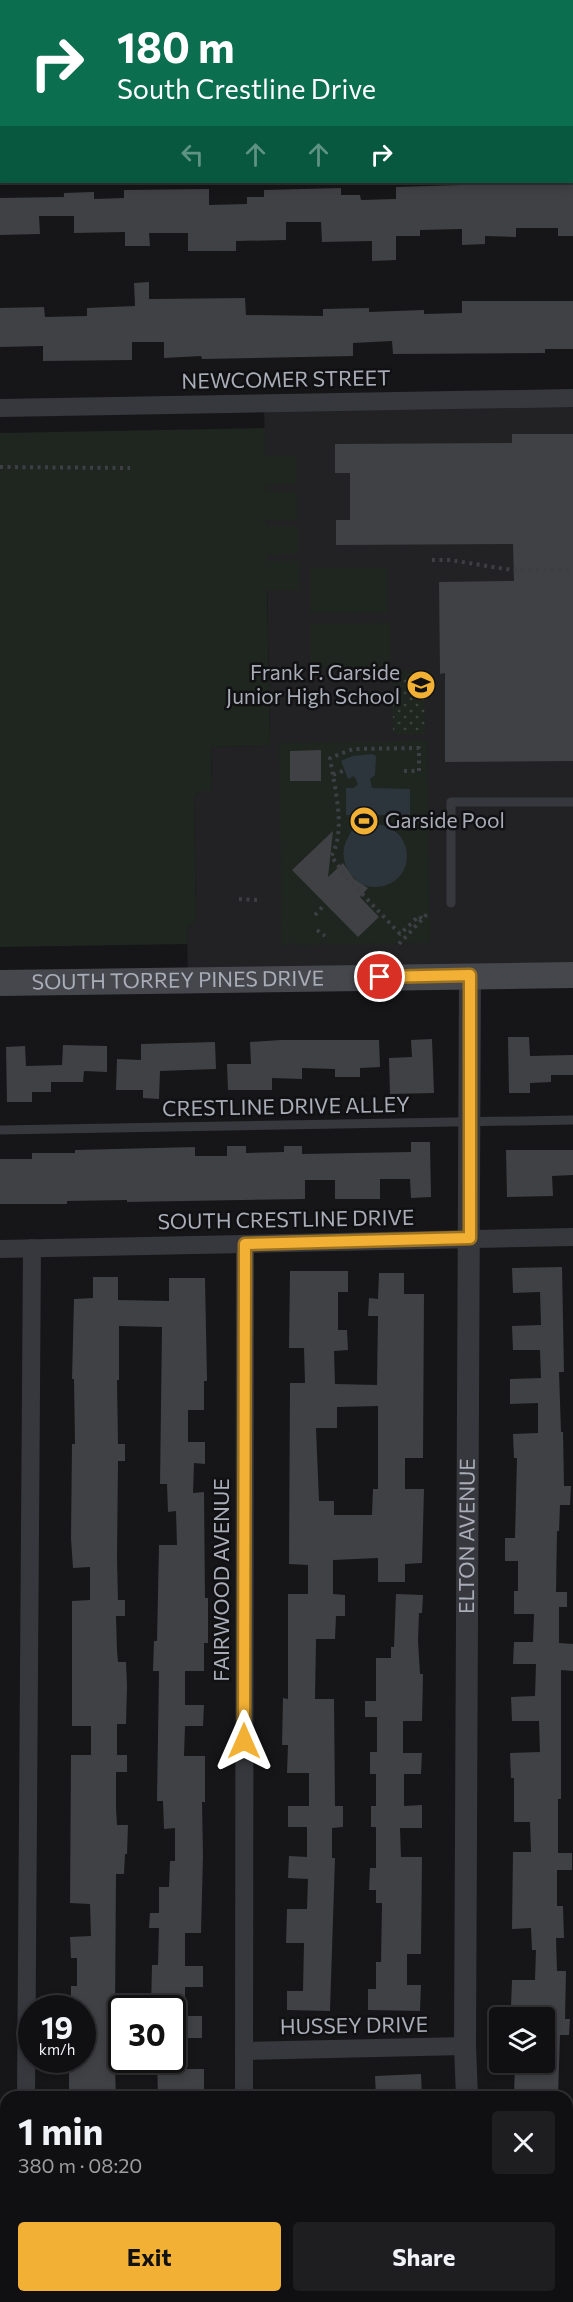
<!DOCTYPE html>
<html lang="en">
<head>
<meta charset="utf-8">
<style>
	:root { --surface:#101012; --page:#1e1e20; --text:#f1f3f6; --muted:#9c9d9f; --line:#303032; --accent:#f2b134 }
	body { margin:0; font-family:Commissioner,sans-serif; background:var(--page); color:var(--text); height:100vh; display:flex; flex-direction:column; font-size:22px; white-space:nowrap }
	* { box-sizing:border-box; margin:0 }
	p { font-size:20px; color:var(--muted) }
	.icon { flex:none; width:33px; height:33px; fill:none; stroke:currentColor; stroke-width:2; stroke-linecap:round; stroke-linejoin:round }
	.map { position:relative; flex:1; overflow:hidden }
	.sheet { position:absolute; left:0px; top:2091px; width:573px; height:212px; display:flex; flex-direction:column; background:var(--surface); border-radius:18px 18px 0 0; box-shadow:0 3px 9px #0003,0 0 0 2px var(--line) }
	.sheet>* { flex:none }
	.hud { position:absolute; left:0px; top:0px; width:573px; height:183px; box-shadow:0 3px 9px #0003,0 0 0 2px var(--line); background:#0b6e4f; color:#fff; overflow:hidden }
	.tools { position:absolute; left:489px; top:2007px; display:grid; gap:12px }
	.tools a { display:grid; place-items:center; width:66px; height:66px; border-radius:6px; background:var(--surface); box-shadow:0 3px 9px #0003,0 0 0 2px var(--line); font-size:30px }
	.speed { position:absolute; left:18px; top:1995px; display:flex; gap:12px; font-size:30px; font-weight:700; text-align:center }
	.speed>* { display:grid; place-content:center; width:78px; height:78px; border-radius:50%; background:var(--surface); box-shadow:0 3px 9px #0003,0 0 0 2px var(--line); line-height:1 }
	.speed small { font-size:15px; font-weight:400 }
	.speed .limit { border:3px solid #111; border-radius:9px; background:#fff; color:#111 }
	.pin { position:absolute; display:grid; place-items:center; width:51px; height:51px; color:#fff; margin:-26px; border:3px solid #fff; border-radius:50%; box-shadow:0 2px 6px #0007 }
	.me { position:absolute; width:66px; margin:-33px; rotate:0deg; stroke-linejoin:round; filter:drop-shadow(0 0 4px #0008) }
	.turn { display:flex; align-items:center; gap:21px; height:126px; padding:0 18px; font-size:27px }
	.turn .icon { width:78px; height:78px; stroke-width:2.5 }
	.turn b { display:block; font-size:42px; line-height:51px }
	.lanes { display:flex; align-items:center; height:57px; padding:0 18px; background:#0003; justify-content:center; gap:30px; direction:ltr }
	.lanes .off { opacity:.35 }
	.round { display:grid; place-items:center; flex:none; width:63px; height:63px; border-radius:6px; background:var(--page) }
	.summary { display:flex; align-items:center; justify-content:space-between; height:102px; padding:0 18px }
	h1 { font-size:36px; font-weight:700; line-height:45px }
	.cta { display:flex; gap:12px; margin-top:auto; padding:12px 18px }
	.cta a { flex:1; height:69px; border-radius:6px; background:var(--accent); color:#111; font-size:24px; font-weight:700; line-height:69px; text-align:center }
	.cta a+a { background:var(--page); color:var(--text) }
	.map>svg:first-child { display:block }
	.built { fill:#222225 }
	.garden { fill:url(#garden-dots) }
	.pitch { fill:#1e261f }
	.water { fill:#2c353c }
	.building { fill:#404145; fill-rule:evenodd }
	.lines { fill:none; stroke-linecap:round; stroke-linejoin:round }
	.path { stroke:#3d3f44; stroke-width:4; stroke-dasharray:3 4.5; stroke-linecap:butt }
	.service { stroke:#37383d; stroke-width:9 }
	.minor { stroke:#37383d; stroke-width:18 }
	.tertiary { stroke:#37383d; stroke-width:22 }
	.secondary { stroke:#45474d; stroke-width:26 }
	.route-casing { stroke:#9d7322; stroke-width:15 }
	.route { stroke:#f2b134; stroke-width:10 }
	.labels { text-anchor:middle; stroke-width:5; stroke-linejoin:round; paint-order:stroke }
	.street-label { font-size:21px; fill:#a8adb8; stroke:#111113 }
	.poi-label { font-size:21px; fill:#a8adb8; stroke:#111113; text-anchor:end }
</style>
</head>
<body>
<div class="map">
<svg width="573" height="2302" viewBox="0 0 573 2302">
	<defs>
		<pattern id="garden-dots" width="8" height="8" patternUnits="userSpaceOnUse" patternTransform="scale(1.5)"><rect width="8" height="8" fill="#1e261f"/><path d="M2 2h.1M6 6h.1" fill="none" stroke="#3c433d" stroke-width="1.8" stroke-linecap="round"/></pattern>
	</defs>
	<rect width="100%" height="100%" fill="#161618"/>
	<polygon class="built" points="573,398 573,975 188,980 187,929 196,920 194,796 200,791 212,790 211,747 270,746 264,403"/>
	<polygon class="garden" points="393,671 424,671 425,734 393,734"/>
	<g class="pitch">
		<polygon points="265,428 265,456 296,456 296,484 266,485 266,491 297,492 297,520 266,520 266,526 298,526 298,554 267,555 267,561 299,561 299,590 267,590 270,746 211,747 212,791 200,791 194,796 196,920 187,929 187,944 0,947 0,433"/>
		<rect x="310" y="568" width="77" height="45"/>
		<polygon points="390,623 390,668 310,668 310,624"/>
		<polygon points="427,741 430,943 298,945 292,943 282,947 279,743"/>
	</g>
	<path class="water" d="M 372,754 L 376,756 L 375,775 L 370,779 L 372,788 L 410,789 L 410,815 L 372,815 L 370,819 L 372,824 C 418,824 418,886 375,887 C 367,887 359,884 354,878 C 346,870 342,859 344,848 C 346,838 354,829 357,819 L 355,815 L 346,815 L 346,788 L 354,788 L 358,784 L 354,776 L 348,779 L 341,761 L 352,756 Z"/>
	<g class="building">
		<polygon points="493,184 573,185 573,236 558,236 558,228 516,228 516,237 485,236 485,244 462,245 462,229 420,230 420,236 396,236 396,260 372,261 372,241 322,242 321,222 286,222 286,240 236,241 236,251 188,251 188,233 149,233 150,246 125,246 125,232 74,233 74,216 39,216 40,234 0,235 0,198 64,197 64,193 94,192 94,199 124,198 124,190 209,189 209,205 247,204 247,197 264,197 264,190 341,188 341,195 360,195 361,200 396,199 396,187"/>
		<polygon points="149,282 149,299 245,298 246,315 323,316 323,309 369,308 369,312 424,310 424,314 462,313 462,301 573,301 573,349 545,349 545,353 393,354 392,341 353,343 353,356 202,359 201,356 164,358 164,342 132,342 132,360 43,361 43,346 0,347 0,308 44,307 45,317 87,316 87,308 135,306 134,283"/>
		<polygon points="512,434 573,434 573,761 445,762 445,673 440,674 439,582 514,581 513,544 336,545 336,520 350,520 350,473 335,473 335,444 512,443"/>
		<polygon points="321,750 321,781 290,781 290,751"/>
		<polygon points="333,831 328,877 343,863 354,879 368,888 360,897 379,917 358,937 292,870"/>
		<polygon points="508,1037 529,1037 530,1056 573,1055 573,1075 551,1075 551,1082 530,1083 530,1093 509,1093"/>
		<polygon points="432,1039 434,1093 390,1094 389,1058 412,1057 411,1040"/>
		<polygon points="281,1040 379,1040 380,1067 360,1068 360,1077 335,1077 335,1069 302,1068 302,1079 272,1078 272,1090 228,1090 227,1064 251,1064 250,1042"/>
		<polygon points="215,1042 216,1069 160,1071 159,1099 143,1098 143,1090 116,1090 117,1059 141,1060 141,1044"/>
		<polygon points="63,1045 107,1046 107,1072 84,1071 83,1082 51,1082 51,1092 32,1092 32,1102 7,1102 6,1047 25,1046 26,1066 62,1065"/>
		<polygon points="411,1142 430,1142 431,1197 411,1198 410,1179 380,1179 380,1199 335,1199 335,1180 305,1180 305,1199 127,1202 127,1200 67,1201 67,1204 0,1204 0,1159 32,1159 32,1153 75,1153 75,1150 195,1147 195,1156 227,1156 227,1146 246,1146 246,1153 284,1152 284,1146 302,1146 302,1154 411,1152"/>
		<polygon points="506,1150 573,1150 573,1175 552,1176 553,1196 507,1197"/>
		<polygon points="562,1267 564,1372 559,1372 561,1432 563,1432 564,1486 571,1486 570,1505 560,1505 559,1531 557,1531 556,1592 567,1592 567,1607 559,1607 559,1643 573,1644 573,1671 561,1670 561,1799 558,1799 558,1853 572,1853 572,1870 557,1870 557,1906 563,1906 564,1938 556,1938 557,1971 566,1971 565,2019 570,2019 569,2035 560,2035 558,2097 514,2097 515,2062 544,2062 544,2006 511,2006 512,1980 535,1980 536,1950 532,1950 531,1928 512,1929 513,1852 531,1852 530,1822 514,1822 514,1778 511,1778 510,1753 540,1752 539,1721 512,1721 511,1697 535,1696 536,1664 513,1664 514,1642 533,1642 534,1614 514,1614 514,1591 518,1591 518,1561 505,1561 505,1538 515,1538 517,1458 514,1458 513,1434 538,1433 538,1403 510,1404 510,1379 541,1378 540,1350 513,1350 512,1326 541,1325 540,1292 513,1293 512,1268"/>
		<path d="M 290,1271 L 348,1271 L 348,1292 L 338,1292 L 338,1330 L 347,1330 L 348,1350 L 334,1351 L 335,1384 L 377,1385 L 378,1316 L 368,1316 L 369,1298 L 378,1299 L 379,1273 L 404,1273 L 404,1294 L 424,1294 L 423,1458 L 405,1458 L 405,1489 L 424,1489 L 422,1563 L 405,1564 L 405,1582 L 378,1582 L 378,1558 L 333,1560 L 333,1594 L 345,1595 L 345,1616 L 336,1616 L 335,1639 L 316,1639 L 315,1699 L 334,1699 L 335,1806 L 343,1806 L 343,1827 L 332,1828 L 332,1858 L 335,1858 L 330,2011 L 287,2010 L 287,1991 L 303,1991 L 304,1943 L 286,1943 L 287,1909 L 307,1909 L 308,1879 L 288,1878 L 289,1856 L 307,1857 L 307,1827 L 288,1827 L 288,1806 L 309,1806 L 309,1773 L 287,1773 L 288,1745 L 282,1745 L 283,1698 L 288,1699 L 288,1594 L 308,1594 L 308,1565 L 289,1564 L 290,1383 L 305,1383 L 304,1348 L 289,1348 ZM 378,1406 L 378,1489 L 373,1489 L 372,1515 L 334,1515 L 334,1501 L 319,1501 L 316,1428 L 337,1428 L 337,1407 Z"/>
		<polygon points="93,1277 118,1277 118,1300 169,1301 169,1278 205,1278 207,1381 204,1381 204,1410 188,1410 188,1442 205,1442 205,1464 194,1463 193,1493 204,1492 205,1598 208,1598 208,1643 204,1643 204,1671 185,1671 185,1705 204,1705 203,1726 185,1726 184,1756 205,1756 205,1802 202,1802 203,1856 201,1933 185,1933 185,1966 203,1966 203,1987 185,1987 185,2009 151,2008 152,1965 158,1965 159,1928 149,1928 150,1913 159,1913 159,1887 169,1887 170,1861 175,1861 175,1828 164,1829 163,1801 157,1801 159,1671 153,1671 154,1641 157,1641 159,1545 177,1545 176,1511 168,1512 167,1484 160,1484 162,1327 119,1326 119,1380 117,1380 118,1444 125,1444 125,1461 118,1461 117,1559 118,1600 125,1600 125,1616 116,1616 117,1650 118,1662 126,1662 127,1686 126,1724 117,1724 117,1755 127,1755 127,1772 116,1772 116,1808 117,1825 128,1825 127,1854 125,1854 124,1874 116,1874 115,2013 118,2070 115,2070 116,2097 69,2097 69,2060 82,2060 82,2008 71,2008 71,1986 77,1986 77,1958 71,1958 70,1937 91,1936 90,1904 70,1903 71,1755 91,1755 91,1726 72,1726 72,1601 90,1600 90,1567 73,1568 71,1539 72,1444 75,1444 74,1379 72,1379 74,1299 93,1298"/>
		<polygon points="396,1594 423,1595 422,1613 419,1613 418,1640 420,1674 423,1674 422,1721 403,1721 403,1753 422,1753 421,1774 404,1774 404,1806 422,1805 422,1828 400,1828 401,1857 422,1857 421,1954 407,1954 407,1985 421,1985 420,2011 368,2010 368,1989 376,1989 376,1962 381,1962 382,1903 376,1903 376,1890 369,1890 370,1868 376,1868 376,1827 371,1827 371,1806 376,1806 376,1774 370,1774 370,1752 377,1752 377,1717 365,1717 365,1701 376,1701 376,1658 391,1658 391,1647 394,1647"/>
		<rect x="172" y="2016" width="30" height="22"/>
		<polygon points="157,2060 183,2060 183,2069 204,2069 204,2094 185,2095 185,2097 158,2097"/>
		<polygon points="421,2074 422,2097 376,2097 375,2076"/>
	</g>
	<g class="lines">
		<g class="path">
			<polyline points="0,467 130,468"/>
			<polyline points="432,560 450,560 512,570 573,570"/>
			<path d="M 404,771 L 419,771 L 419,748 L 353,749 L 330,758 C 334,786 347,832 331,856 L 349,880 L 400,934 L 419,916 L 422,919"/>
			<polyline points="333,775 345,770"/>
			<polyline points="239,899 257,900"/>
			<polyline points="315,915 325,904"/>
			<polyline points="317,930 325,936"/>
			<polyline points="399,944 427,914"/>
		</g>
		<g class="service">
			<polyline points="451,903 451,802 573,802"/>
			<polyline points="0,1130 573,1120"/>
		</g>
		<g class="minor">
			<polyline points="572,140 573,140"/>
			<polyline points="0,154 2,154"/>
			<polyline points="0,408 573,398"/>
			<polyline points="0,1249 573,1237"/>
			<polyline points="244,2051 465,2046"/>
			<polyline points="26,2097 32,1248"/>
			<polyline points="244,2097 245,1244"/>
			<polyline points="0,2275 6,2273"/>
			<polyline points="65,2296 67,2302"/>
			<polyline points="295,2296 298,2302"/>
		</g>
		<g class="tertiary">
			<path id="s1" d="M 467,2097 L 465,2046 L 470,975"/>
			<polyline points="567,2292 573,2300"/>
		</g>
		<path class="secondary" id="s2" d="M 0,983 L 573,975"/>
	</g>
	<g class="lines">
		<g class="route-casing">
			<polyline id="route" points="244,1741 245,1244 470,1238 470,975 380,977"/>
		</g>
		<use href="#route" class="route"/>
	</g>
	<defs>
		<g id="school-disc" transform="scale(1.5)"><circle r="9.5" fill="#f2b134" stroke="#111113"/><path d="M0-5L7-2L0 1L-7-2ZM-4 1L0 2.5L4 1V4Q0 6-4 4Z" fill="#111"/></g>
		<g id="stadium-disc" transform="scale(1.5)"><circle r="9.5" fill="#f2b134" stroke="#111113"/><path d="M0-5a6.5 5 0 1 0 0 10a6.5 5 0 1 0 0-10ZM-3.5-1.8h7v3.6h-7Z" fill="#111"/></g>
	</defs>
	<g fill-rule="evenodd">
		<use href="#school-disc" x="421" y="685"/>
		<use href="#stadium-disc" x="364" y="821"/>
	</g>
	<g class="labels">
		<g class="street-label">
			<text transform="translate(286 380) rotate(-1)" y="7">NEWCOMER STREET</text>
			<text dy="7" stroke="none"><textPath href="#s2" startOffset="178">SOUTH TORREY PINES DRIVE</textPath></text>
			<text transform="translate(286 1107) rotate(-1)" y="7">CRESTLINE DRIVE ALLEY</text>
			<text transform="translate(286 1220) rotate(-1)" y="7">SOUTH CRESTLINE DRIVE</text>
			<text dy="7" stroke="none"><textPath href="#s1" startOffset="561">ELTON AVENUE</textPath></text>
			<text transform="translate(222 1580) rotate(-90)" y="7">FAIRWOOD AVENUE</text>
			<text transform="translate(354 2026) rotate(-1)" y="7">HUSSEY DRIVE</text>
		</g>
		<g class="poi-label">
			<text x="400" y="680">Frank F. Garside<tspan x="400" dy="24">Junior High School</tspan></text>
			<text x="385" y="828" text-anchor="start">Garside Pool</text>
		</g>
	</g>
</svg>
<div class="tools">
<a><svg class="icon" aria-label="layers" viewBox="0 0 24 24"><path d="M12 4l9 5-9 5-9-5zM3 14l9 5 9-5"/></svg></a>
</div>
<div class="speed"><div>19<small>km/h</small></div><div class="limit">30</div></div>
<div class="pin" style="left:380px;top:977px;background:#d93025"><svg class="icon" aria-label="arrive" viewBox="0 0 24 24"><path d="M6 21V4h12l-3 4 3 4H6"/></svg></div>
<svg class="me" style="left:244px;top:1741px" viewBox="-20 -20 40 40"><path d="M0-17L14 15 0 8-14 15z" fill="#f2b134" stroke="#fff" stroke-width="4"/></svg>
<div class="hud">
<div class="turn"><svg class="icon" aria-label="right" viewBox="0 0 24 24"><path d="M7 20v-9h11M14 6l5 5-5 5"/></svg><div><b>180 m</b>South Crestline Drive</div></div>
<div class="lanes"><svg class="icon off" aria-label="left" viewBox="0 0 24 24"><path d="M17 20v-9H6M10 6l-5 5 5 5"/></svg><svg class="icon off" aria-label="ahead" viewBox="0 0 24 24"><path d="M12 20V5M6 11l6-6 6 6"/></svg><svg class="icon off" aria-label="ahead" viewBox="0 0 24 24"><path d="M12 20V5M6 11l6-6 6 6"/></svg><svg class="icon" aria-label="right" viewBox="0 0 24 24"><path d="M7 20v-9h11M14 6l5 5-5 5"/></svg></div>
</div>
<section class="sheet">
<div class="summary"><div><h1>1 min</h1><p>380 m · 08:20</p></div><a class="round"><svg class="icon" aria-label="close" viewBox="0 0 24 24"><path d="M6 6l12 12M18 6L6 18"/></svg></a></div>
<div class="cta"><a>Exit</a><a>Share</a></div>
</section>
</div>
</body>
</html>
